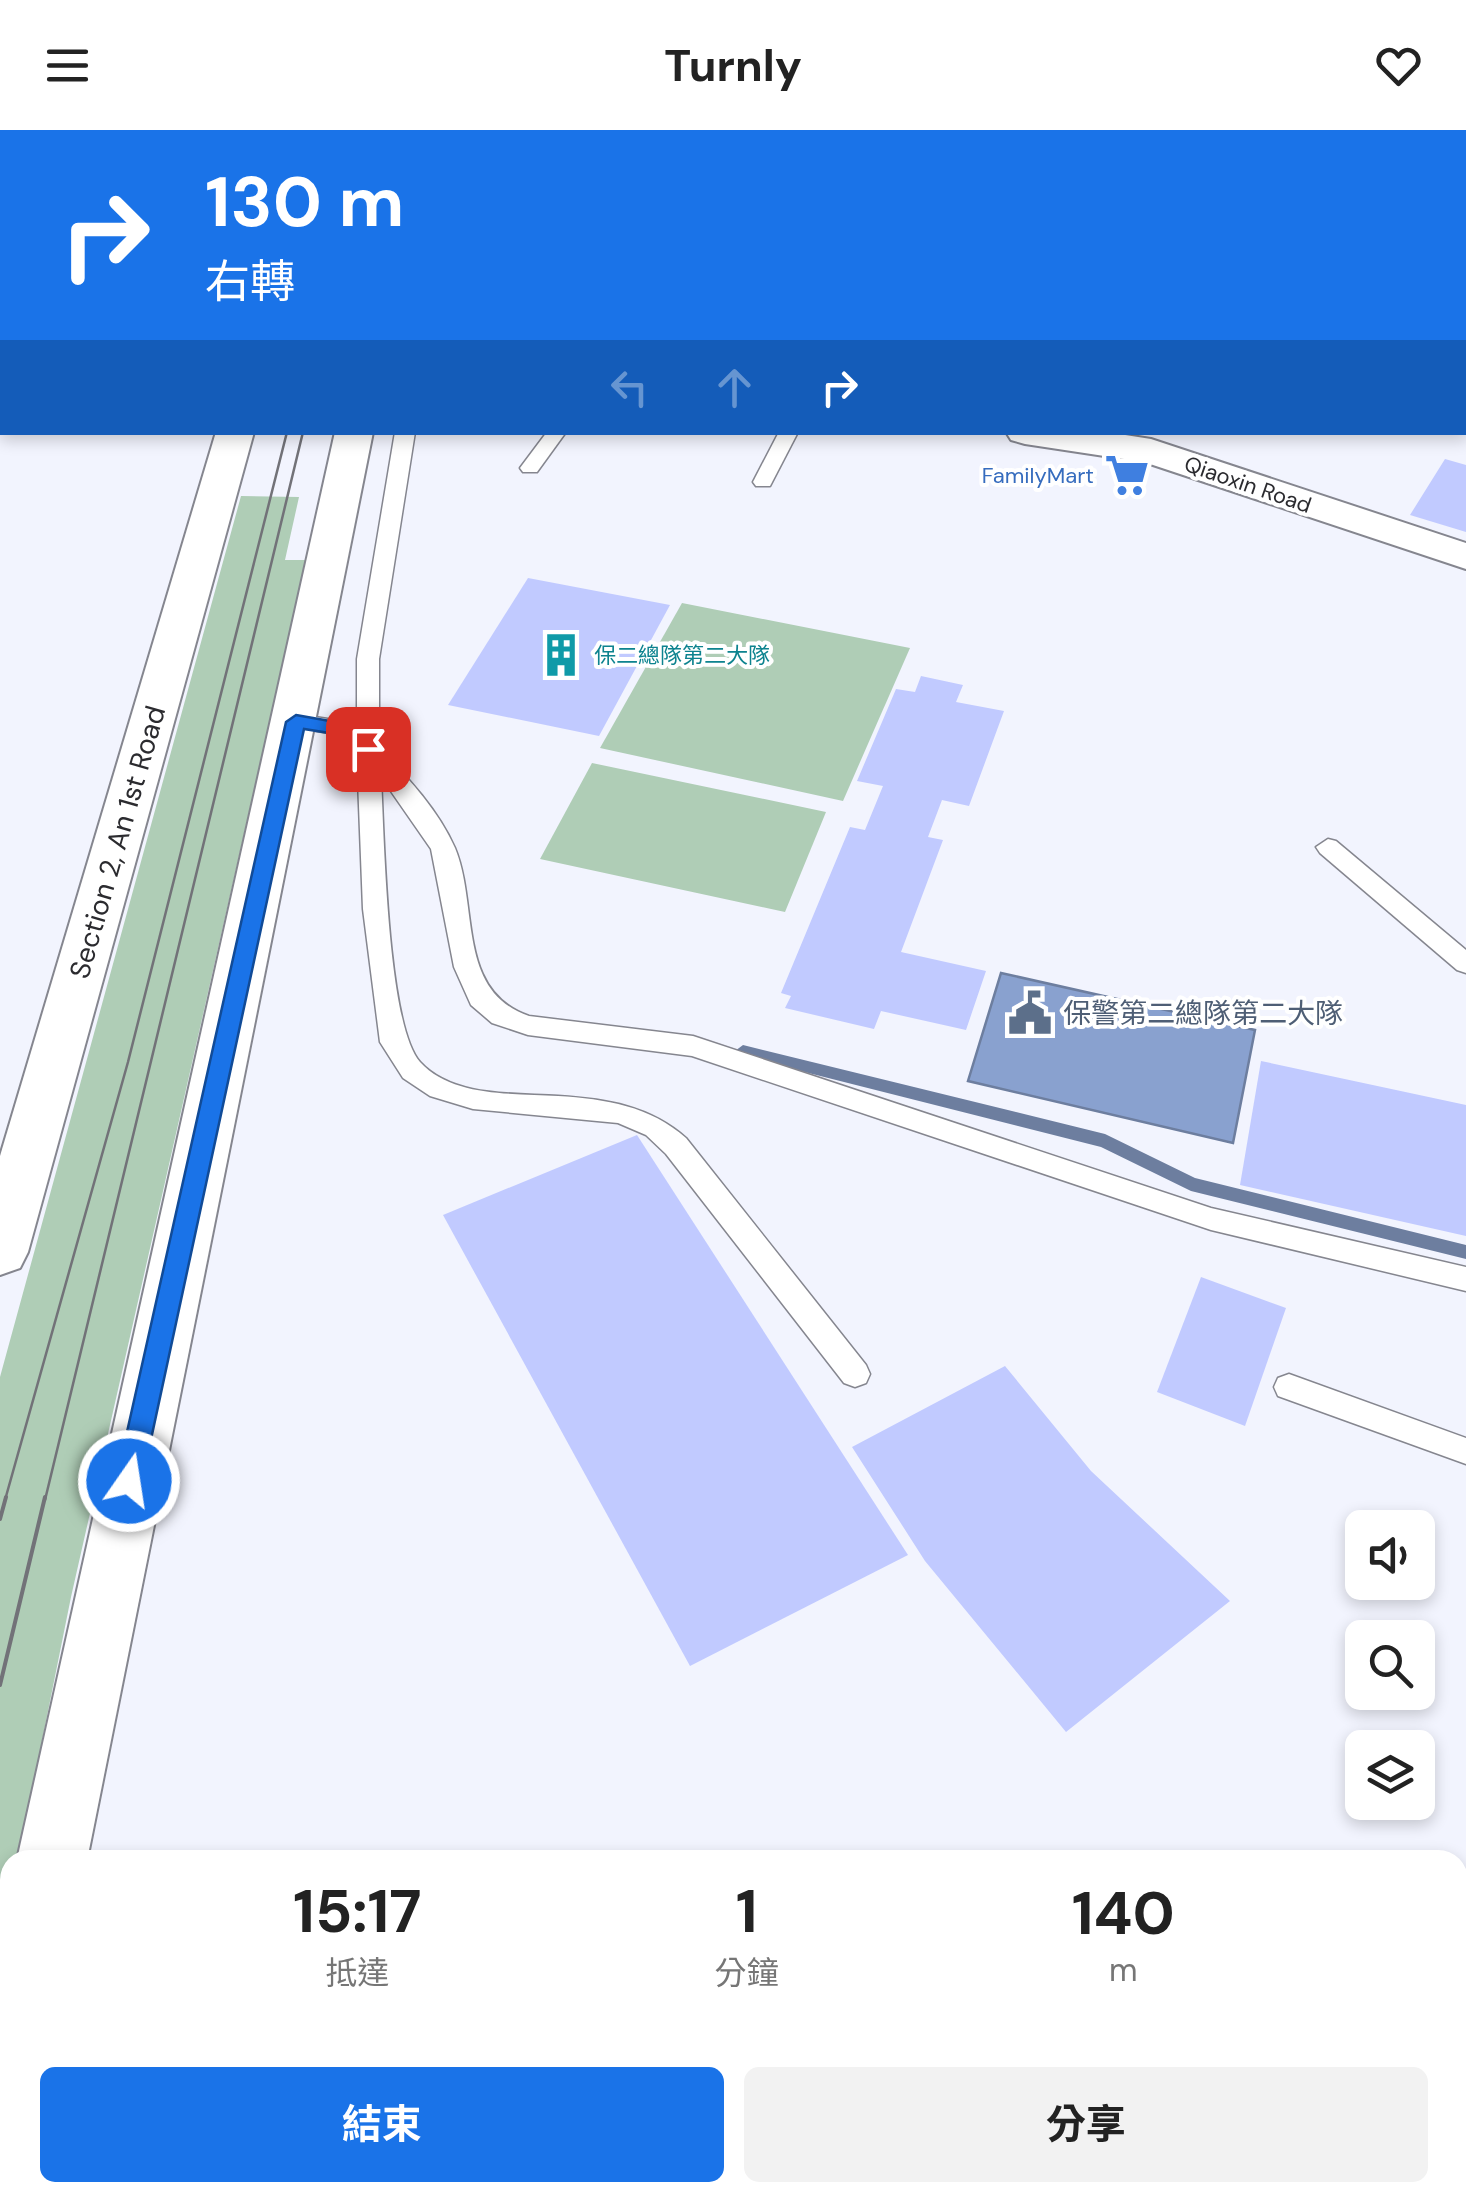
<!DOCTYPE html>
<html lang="zh-TW">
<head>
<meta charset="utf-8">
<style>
	:root { --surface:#fff; --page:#f2f2f2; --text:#222; --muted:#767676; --accent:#1a73e8 }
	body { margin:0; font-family:"DM Sans","Noto Sans TC",sans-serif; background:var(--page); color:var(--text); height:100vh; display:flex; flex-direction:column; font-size:38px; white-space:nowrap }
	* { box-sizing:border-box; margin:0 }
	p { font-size:32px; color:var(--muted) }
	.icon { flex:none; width:55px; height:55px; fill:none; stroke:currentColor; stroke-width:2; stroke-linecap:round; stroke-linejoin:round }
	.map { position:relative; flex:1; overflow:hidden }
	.details { position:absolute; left:0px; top:1720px; width:1468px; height:352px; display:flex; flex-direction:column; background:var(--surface); border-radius:30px 30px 0 0; box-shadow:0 5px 15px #0003 }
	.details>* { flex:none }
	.banner { position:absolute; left:0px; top:0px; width:1468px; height:305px; box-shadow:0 5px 15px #0003; background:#1a73e8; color:#fff; overflow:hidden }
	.tools { position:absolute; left:1345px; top:1380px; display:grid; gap:20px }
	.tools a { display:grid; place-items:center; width:90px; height:90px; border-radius:15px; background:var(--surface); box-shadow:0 5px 15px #0003; font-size:50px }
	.pin { position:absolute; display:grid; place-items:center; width:85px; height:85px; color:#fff; margin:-42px; border-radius:20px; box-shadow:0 5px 15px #0006 }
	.me { position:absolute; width:110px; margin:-55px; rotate:13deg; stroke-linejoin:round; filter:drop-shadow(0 0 8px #0008) }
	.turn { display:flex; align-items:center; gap:35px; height:210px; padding:0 40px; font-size:45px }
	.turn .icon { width:130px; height:130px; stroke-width:2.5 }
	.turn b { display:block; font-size:70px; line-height:85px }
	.lanes { display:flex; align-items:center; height:95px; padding:0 40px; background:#0003; justify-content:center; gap:50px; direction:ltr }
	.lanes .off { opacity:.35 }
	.eta { display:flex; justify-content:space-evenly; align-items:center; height:170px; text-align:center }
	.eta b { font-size:60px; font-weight:700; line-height:70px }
	.button { display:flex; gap:20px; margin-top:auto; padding:20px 40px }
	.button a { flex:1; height:115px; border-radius:15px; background:var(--accent); color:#fff; font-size:40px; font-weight:700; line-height:115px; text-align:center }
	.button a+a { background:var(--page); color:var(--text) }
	header { display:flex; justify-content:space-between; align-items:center; height:130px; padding:0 40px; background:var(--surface); font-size:45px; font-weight:700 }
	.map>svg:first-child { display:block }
	.education { fill:#fee4dc }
	.green { fill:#afcdb6 }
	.water { fill:#89a1cf; stroke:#6d7e9f; stroke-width:2.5 }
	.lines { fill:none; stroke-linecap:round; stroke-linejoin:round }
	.stream { fill:#6d7e9f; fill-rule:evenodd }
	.building { fill:#c1caff }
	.service-casing { stroke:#85868f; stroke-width:3 }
	.minor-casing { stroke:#85868f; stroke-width:4 }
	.tertiary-casing { stroke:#85868f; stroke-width:4 }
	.service { fill:#fff; fill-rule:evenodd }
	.minor { fill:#fff; fill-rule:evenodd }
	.tertiary { fill:#fff; fill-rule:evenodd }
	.tram-far1 { stroke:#727278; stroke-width:2.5 }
	.tram { stroke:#727278; stroke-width:4 }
	.route { fill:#1a73e8; stroke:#114b97; stroke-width:2.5 }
	.labels { text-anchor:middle; stroke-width:8; stroke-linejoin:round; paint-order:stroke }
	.far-shop-label { font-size:22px; fill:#366cbe; stroke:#fff; text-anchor:end }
	.far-street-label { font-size:22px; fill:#2b2b2f; stroke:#fff }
	.far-culture-label { font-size:22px; fill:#0d838f; stroke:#fff; text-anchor:start }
	.street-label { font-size:28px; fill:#2b2b2f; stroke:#fff }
	.service-label { font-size:28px; fill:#4e5e75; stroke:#fff; text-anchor:start }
</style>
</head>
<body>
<header><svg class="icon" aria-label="menu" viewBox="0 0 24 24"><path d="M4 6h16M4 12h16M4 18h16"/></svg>Turnly<svg class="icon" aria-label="heart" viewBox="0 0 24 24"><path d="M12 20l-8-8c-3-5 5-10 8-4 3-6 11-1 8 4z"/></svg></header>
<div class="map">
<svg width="1466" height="2072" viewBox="0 0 1466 2072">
	<rect width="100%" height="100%" fill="#f2f4fe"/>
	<polygon class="education" points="476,0 1019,0 475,2"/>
	<g class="green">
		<polygon points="241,366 299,367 285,430 306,430 71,1467 18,1730 10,1730 10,1772 0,1821 0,1247"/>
		<polygon points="682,473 910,518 843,671 600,618"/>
		<polygon points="592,633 826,682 785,782 540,729"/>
	</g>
	<polygon class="water" points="1001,843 1255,900 1233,1013 968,951"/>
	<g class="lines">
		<polygon class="stream" points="743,915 1105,1004 1195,1048 1466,1115 1466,1129 1191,1061 1101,1017 737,925 735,921"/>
	</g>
	<g class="building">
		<polygon points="1445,329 1466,335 1466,402 1410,385"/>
		<polygon points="528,448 670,475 599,606 448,575"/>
		<polygon points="921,546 963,555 956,572 1004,581 969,676 942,670 928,707 943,710 901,822 986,841 966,900 881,881 874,899 785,878 791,866 781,863 850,697 865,700 883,656 857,651 896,559 915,562"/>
		<polygon points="1261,931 1466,975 1466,1106 1240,1055"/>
		<polygon points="637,1005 908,1425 690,1536 443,1085"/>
		<polygon points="1201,1147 1286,1178 1245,1296 1157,1262"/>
		<polygon points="1005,1236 1091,1341 1230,1471 1066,1602 925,1431 852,1317"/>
	</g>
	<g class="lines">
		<g class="service-casing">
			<g id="service">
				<rect x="1465" y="164" width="1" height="12"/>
				<path d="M 395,302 L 415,302 L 379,529 L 379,620 C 408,646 439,682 455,718 C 479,776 456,861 529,886 L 693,906 L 1211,1078 L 1466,1137 L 1466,1161 L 1211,1100 L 692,926 L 528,905 L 492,893 L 471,875 L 454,837 L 431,719 L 381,647 C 384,703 387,895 420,932 C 453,968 515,963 558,966 C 606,969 650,976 686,1008 L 866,1235 L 870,1244 L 866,1253 L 855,1257 L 844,1253 L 666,1024 L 646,1005 L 618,993 L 473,979 L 430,966 L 403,948 L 380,912 L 363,779 L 357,624 L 329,603 L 288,596 L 285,591 L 296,584 L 334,590 L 357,599 L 357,529 Z"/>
				<polygon points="547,302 566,302 537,342 523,342 520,338"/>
				<polygon points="779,302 798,302 770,356 756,356 753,352"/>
				<polygon points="1328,709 1336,711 1466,820 1466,843 1457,840 1320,723 1316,717"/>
				<polygon points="1289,1244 1466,1308 1466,1334 1278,1266 1274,1257 1278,1248"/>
			</g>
		</g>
		<g class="minor-casing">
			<g id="minor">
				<rect x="0" y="126" width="2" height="20"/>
				<rect x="1465" y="225" width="1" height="22"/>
				<polygon points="1006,302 1106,302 1151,309 1466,413 1466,439 1144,332 1025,314 1011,310"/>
			</g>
		</g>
		<g class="tertiary-casing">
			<g id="tertiary">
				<rect x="301" y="0" width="32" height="2"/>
				<rect x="397" y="0" width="32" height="2"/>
				<polygon points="216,302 254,302 28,1122 20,1138 0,1145 0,1026"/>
				<polygon points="335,302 373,302 87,1730 17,1730"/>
				<polygon points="10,1935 10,2062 30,2062 19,2072 0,2072 0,1939"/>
			</g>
		</g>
		<use href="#service" class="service"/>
		<use href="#minor" class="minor"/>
		<use href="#tertiary" class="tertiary"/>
		<g class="tram-far1">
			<polyline points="5,1370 128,932 287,302"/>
			<polyline points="45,1370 303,302"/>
		</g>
		<g class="tram">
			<polyline points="0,1389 6,1367"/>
			<polyline points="0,1555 45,1367"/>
		</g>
	</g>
	<polygon class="route" points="296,585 341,593 377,619 368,625 329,603 304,599 142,1351 138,1359 129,1362 120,1359 116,1351 286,592"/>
	<defs>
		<g id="supermarket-bare" transform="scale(3.45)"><path d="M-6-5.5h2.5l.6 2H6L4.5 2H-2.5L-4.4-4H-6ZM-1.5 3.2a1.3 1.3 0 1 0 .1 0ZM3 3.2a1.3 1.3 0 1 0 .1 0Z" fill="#3f7fe0" stroke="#fff" stroke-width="2.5" paint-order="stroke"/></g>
		<g id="building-bare" transform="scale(3.45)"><path d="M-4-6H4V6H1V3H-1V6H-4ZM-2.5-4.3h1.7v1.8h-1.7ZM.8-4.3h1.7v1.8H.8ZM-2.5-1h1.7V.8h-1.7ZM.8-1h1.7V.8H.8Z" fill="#0f9aa8" stroke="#fff" stroke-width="2.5" paint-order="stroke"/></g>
		<g id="civic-bare" transform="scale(3.45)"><path d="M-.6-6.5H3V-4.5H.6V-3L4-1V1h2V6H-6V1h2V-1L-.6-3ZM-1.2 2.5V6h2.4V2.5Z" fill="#5c6f8a" stroke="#fff" stroke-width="2.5" paint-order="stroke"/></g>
	</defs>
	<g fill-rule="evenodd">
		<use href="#supermarket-bare" x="1127" y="345"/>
		<use href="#building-bare" x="561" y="525"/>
		<use href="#civic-bare" x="1030" y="883"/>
	</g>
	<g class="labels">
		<g class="far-shop-label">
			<text x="1094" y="353">FamilyMart</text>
		</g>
		<g class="far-street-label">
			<text transform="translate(1248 354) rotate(19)" y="8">Qiaoxin Road</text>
		</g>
		<g class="far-culture-label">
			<text x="594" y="533">保二總隊第二大隊</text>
		</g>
		<g class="street-label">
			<text transform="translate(117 712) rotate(-74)" y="10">Section 2, An 1st Road</text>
		</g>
		<g class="service-label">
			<text x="1063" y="893">保警第二總隊第二大隊</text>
		</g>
	</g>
</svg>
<div class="tools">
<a><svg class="icon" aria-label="sound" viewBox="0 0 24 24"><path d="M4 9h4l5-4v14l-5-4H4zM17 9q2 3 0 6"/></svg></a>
<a><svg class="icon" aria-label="search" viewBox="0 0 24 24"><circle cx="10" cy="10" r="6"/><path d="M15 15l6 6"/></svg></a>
<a><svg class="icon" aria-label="layers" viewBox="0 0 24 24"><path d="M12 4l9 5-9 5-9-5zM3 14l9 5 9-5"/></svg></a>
</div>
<div class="pin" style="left:368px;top:619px;background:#d93025"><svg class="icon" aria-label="arrive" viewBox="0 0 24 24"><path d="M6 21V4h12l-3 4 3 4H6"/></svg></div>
<svg class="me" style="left:129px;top:1351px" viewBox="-20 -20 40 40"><circle r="17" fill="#1a73e8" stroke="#fff" stroke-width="3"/><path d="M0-11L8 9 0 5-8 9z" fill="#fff"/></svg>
<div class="banner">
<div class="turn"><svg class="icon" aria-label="right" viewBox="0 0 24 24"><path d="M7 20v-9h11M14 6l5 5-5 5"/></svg><div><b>130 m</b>右轉</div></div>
<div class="lanes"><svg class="icon off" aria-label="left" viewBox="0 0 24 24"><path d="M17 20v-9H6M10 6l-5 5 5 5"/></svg><svg class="icon off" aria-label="ahead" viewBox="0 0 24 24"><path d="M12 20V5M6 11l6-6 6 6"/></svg><svg class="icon" aria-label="right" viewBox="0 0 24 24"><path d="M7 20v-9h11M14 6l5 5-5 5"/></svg></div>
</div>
<section class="details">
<div class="eta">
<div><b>15:17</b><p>抵達</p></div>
<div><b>1</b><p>分鐘</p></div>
<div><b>140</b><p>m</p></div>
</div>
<div class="button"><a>結束</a><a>分享</a></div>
</section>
</div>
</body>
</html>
